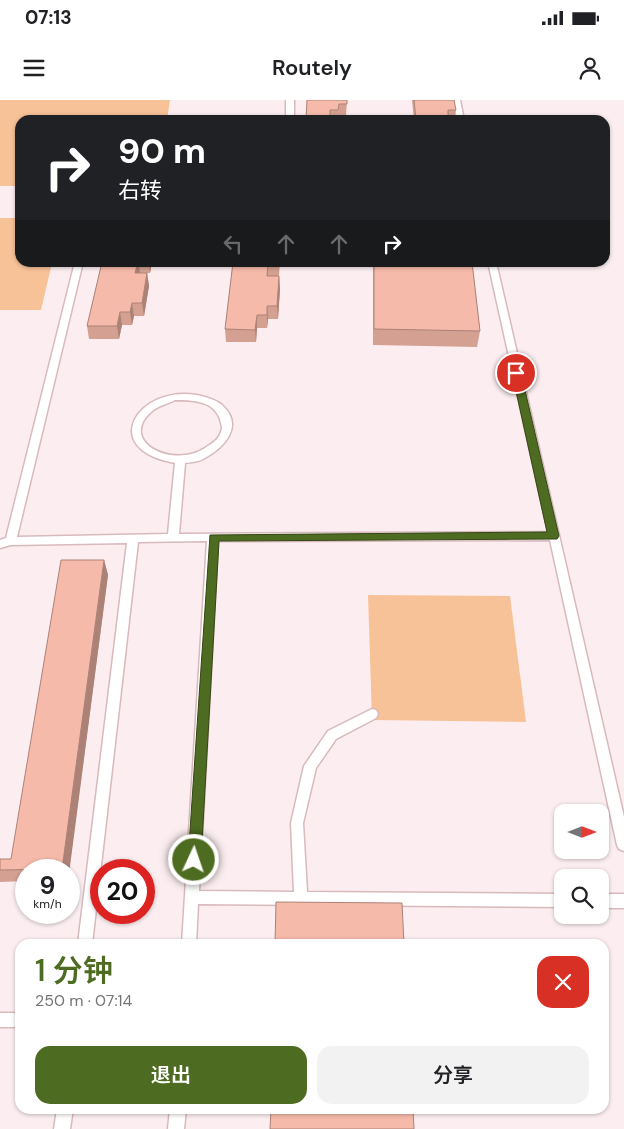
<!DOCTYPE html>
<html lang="zh">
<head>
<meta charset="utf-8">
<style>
	:root { --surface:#fff; --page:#f2f2f2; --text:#202124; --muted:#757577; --accent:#4e6c21 }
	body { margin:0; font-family:"DM Sans","Noto Sans SC",sans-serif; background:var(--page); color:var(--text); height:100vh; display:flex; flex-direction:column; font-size:19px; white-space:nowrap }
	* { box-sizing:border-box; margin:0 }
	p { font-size:16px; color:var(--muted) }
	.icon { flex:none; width:28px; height:28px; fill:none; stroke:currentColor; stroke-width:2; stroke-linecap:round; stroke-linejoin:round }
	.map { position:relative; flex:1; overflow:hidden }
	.panel { position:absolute; left:15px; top:839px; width:594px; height:175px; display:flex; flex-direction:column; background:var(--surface); border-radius:15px; box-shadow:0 1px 4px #0004 }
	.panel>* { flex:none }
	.guide { position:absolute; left:15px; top:15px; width:595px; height:152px; border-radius:15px; box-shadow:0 1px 4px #0004; background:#202124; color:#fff; overflow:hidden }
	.needle { width:32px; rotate:90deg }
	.tools { position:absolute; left:554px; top:704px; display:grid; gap:10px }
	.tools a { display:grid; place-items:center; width:55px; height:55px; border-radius:10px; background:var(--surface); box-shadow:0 1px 4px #0004; font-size:25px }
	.speed { position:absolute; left:15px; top:759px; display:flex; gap:10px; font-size:25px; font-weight:700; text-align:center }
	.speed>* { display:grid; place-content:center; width:65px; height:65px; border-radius:50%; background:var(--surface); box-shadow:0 1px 4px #0004; line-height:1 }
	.speed small { font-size:12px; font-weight:400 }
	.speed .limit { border:8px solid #d22; background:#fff; color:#111 }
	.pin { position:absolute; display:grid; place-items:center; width:42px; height:42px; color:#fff; margin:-21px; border:2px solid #fff; border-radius:50%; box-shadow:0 1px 5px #0007 }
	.me { position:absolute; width:55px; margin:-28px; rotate:3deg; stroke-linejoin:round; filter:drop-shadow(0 0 4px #0008) }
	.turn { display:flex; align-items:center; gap:18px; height:105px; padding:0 20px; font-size:22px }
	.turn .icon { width:65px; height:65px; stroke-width:2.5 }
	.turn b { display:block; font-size:35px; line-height:42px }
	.lanes { display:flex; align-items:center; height:48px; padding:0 20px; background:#0003; justify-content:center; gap:25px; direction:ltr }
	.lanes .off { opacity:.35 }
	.round { display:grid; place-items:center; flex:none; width:52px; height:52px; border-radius:15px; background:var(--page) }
	.overview { display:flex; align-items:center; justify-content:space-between; height:85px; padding:0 20px }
	h1 { font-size:30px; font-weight:600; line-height:38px; color:var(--accent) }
	.primary-button { display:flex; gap:10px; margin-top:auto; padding:10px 20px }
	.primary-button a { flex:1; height:58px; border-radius:15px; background:var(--accent); color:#fff; font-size:20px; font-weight:600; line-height:58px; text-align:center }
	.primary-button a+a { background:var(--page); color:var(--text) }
	.status { display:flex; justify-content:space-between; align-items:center; height:35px; padding:0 25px; background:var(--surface); direction:ltr }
	.status svg { height:14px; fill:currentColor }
	header { display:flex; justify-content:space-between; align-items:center; height:65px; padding:0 20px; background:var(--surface); font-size:22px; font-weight:600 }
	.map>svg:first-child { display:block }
	.green { fill:#f8c298 }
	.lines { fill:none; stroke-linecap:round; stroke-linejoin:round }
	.lane-casing { stroke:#d8b9bc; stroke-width:3 }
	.lane { fill:#fff; fill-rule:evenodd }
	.wall { fill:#d4a092 }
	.shaded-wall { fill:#ac8277 }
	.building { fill:#f6baaa; stroke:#ac8277 }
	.route { fill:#4e6c21; stroke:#334615 }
</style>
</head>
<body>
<div class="status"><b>07:13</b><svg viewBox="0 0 49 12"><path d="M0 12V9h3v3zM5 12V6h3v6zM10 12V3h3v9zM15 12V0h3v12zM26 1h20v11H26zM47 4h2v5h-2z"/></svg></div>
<header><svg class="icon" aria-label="menu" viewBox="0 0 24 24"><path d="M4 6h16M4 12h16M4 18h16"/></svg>Routely<svg class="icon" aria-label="person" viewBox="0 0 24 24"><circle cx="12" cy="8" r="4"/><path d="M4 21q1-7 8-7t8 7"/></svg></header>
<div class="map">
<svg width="624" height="1029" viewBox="0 0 624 1029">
	<rect width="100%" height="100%" fill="#fceef0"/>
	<g class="green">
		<polygon points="0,0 170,0 167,20 20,20 20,86 0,86"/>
		<polygon points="0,118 20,118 20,162 52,163 41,210 0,210"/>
		<polygon points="368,495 510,496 526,622 372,620"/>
	</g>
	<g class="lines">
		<g class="lane-casing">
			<g id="lane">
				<rect x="286" y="0" width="8" height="20"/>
				<polygon points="452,0 460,0 464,20 456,20"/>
				<path d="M 75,162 L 83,162 L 17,437 L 168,434 L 175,363 C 97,349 138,285 197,295 C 205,297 215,299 222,305 C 245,326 224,348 203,359 C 198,362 191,362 185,363 L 179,434 L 548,432 L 488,162 L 496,162 L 624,717 L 624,751 L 619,749 L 617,745 L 550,440 L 218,441 L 199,791 L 294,792 L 291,723 L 304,666 L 328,631 L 372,609 L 376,610 L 378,614 L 376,618 L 336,639 L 316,668 L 303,723 L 307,792 L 562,794 L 562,807 L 198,804 L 196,844 L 182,844 L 207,441 L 138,442 L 92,844 L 78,844 L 127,443 L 11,445 L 0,448 L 0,440 L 6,438 ZM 175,300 C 198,300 219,302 222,328 C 220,339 214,342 205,348 C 173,369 118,342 151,312 C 157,306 168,304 175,300 Z"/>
				<rect x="600" y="794" width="24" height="14"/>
				<rect x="0" y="913" width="20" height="14"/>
				<polygon points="57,1009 73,1009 70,1029 54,1029"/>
				<polygon points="170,1009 186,1009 184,1029 168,1029"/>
			</g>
		</g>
		<use href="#lane" class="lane"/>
	</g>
	<g class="wall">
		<polygon points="307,0 347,0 346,16 338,16 338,20 306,20"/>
		<polygon points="412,0 454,0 456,10 455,20 414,20"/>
		<polygon points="102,162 152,162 150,173 147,173 149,186 144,216 134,216 132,225 122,225 119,239 89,239 87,226"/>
		<polygon points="233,162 280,162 279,176 280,189 278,219 268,219 267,228 257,228 256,242 226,242 225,229"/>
		<polygon points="373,162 472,162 480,231 477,247 373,245"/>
		<polygon points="104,460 108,475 69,770 26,770 26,781 0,782 0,759 11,759"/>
	</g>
	<g class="shaded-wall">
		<polygon points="138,162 139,162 140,173 135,173"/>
		<polygon points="149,162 152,162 150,173"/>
		<polygon points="147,173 149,186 144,216 142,203"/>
		<polygon points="279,176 280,189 278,219 277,206"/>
		<polygon points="132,203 134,216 132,225 130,212"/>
		<polygon points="267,206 268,219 267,228"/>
		<polygon points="120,212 122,225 119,239 117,226"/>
		<polygon points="257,215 257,228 256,242 255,230"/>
		<polygon points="104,460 108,475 69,774 69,770 63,770 62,769"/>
	</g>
	<g class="building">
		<polygon points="307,0 347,0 347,4 339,4 338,10 330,10 330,19 306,19"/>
		<polygon points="414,0 454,0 456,10 448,10 448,16 440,16 440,20 416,20"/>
		<polygon points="102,162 138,162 135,173 147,173 142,203 132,203 130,212 120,212 117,226 87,226"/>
		<polygon points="233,162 279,162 279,163 268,163 267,176 279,176 277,206 267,206 267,215 257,215 255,230 225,229"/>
		<polygon points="374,162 472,162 480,231 374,229"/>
		<polygon points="61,460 104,460 62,769 0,770 0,759 11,759"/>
		<polygon points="276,802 402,803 404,844 275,844"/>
		<polygon points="271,1009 413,1009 414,1029 270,1029"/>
	</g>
	<polygon class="route" points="516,270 521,273 559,436 557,439 219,441 201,760 199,764 194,766 190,764 188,760 210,435 547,432 512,273"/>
</svg>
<div class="tools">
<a><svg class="needle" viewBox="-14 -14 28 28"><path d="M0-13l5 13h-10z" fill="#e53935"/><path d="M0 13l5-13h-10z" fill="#757577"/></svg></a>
<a><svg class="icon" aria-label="search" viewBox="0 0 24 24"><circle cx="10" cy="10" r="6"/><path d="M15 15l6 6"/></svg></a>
</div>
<div class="speed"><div>9<small>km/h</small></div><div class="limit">20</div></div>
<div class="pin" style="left:516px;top:273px;background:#d93025"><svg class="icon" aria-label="arrive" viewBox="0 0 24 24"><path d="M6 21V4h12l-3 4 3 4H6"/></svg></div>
<svg class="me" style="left:194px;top:760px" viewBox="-20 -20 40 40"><circle r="17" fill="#4e6c21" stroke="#fff" stroke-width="3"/><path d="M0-11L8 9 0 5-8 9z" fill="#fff"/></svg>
<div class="guide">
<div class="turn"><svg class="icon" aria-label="right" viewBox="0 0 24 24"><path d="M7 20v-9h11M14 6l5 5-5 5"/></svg><div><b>90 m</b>右转</div></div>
<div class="lanes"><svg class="icon off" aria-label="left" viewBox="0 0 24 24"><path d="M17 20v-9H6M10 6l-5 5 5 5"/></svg><svg class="icon off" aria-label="ahead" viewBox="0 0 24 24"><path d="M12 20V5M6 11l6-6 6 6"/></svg><svg class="icon off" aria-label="ahead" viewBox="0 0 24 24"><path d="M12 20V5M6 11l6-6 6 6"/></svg><svg class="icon" aria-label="right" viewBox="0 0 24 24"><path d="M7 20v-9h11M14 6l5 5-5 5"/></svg></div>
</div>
<section class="panel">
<div class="overview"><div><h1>1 分钟</h1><p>250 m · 07:14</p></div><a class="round" style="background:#d93025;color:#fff"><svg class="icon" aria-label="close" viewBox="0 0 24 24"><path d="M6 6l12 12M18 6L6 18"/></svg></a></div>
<div class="primary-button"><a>退出</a><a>分享</a></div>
</section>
</div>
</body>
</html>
